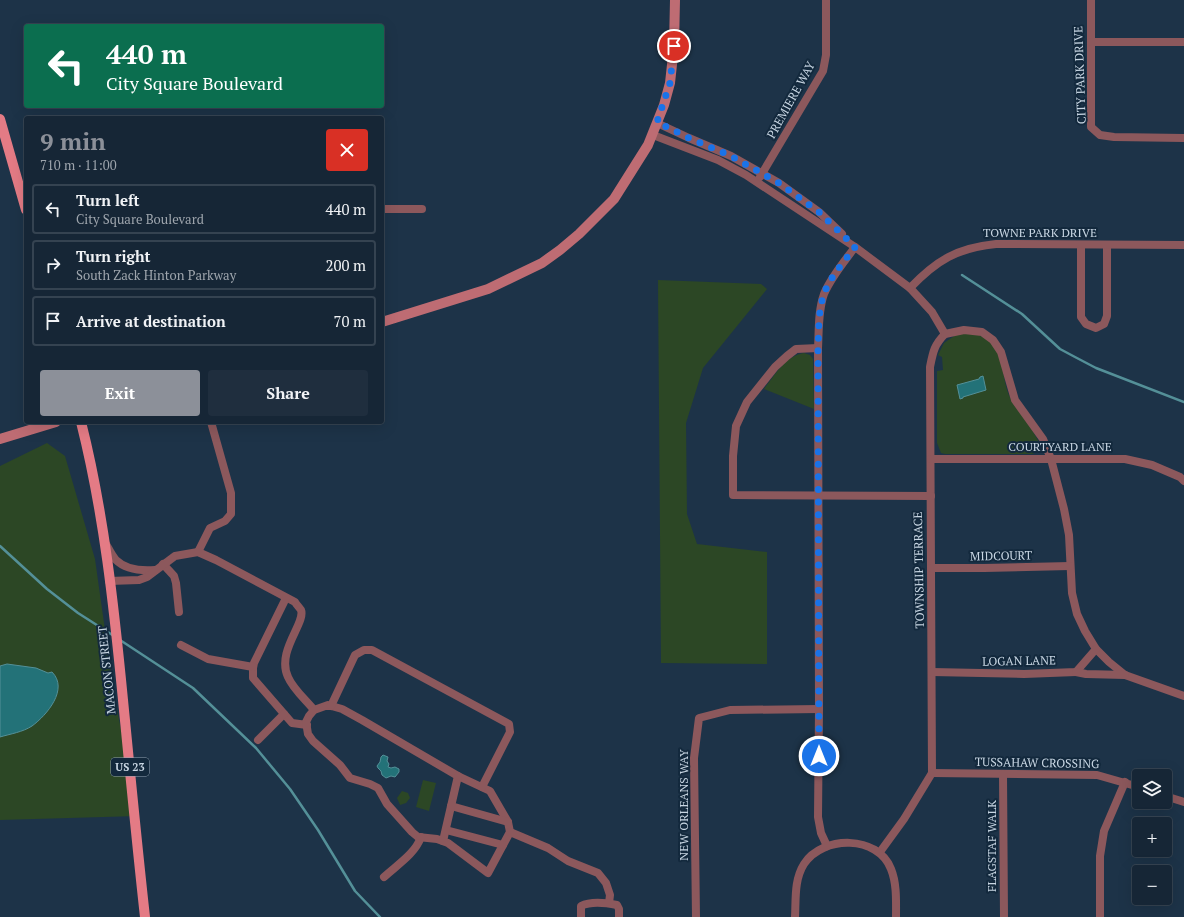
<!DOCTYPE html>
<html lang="en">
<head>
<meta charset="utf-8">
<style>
	:root { --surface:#162636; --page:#1f2e3e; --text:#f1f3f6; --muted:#9ea5ad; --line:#354351; --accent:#8c9099 }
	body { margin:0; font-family:"PT Serif",serif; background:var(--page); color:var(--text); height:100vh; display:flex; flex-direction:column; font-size:15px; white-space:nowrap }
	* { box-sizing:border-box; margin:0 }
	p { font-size:13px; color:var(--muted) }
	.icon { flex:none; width:22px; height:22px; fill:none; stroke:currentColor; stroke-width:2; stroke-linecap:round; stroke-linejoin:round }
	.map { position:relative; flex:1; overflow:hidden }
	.sheet { position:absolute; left:24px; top:116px; width:360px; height:308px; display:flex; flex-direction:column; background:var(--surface); border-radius:4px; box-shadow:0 4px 16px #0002,0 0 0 1px var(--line) }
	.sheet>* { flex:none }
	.top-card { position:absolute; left:24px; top:24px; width:360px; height:84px; border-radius:4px; box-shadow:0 4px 16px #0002,0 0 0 1px var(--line); background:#0b6e4f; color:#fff; overflow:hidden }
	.buttons { position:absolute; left:1132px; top:769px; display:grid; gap:8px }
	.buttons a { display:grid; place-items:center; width:40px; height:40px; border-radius:4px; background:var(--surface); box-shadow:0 4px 16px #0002,0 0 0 1px var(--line); font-size:20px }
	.pin { position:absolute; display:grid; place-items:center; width:34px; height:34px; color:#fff; margin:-17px; border:2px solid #fff; border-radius:50%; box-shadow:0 1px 4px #0007 }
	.me { position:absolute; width:44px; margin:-22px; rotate:0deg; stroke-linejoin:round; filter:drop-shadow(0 0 3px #0008) }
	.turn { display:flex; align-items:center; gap:14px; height:84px; padding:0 16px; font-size:18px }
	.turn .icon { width:52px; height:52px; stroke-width:2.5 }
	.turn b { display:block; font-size:28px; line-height:34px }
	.round { display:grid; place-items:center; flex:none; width:42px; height:42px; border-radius:4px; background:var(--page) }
	.head { display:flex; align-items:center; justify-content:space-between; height:68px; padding:0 16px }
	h1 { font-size:24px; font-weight:800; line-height:30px; color:var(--accent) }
	.button { display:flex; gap:8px; margin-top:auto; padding:8px 16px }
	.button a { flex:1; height:46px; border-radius:4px; background:var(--accent); color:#fff; font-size:16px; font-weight:800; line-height:46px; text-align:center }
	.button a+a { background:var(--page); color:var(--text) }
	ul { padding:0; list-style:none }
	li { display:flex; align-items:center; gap:12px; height:50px; margin:0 8px 6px; padding:0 8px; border:2px solid var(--line); border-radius:4px }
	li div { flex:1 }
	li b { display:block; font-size:15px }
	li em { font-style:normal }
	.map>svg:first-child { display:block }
	.green { fill:#2c4725 }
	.water { fill:#237278; stroke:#549098 }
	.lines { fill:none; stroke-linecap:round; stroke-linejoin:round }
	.stream { stroke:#549098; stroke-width:2.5 }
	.street { stroke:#8c585c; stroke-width:8 }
	.secondary { stroke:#be6c73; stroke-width:10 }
	.primary { stroke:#e47b85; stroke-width:10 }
	.route { stroke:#1a73e8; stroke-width:7; stroke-dasharray:0 12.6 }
	.labels { text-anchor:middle; stroke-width:4; stroke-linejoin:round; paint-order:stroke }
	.shield { fill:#13293d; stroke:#92a2b1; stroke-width:1 }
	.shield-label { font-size:11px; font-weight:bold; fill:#c8d6e3 }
	.street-label { font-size:12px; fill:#c8d6e3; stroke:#13293d }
</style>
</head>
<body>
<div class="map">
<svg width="1184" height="917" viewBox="0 0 1184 917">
	<rect width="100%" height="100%" fill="#1d3348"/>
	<g class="green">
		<polygon points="658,280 761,284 767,289 703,368 686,423 687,514 697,544 767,552 767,664 661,663"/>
		<path d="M 967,332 C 978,334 987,337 994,346 C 1005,361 1002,383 1011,399 C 1016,408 1040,439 1040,446 C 1040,448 1038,450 1038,452 L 1032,454 L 945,454 L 941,453 L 937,443 L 937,371 L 943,370 L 942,357 L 938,355 L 944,343 L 957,334 Z"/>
		<path d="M 804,353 L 810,355 L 813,359 L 814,409 L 764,389 C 775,375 785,356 804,353 Z"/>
		<polygon points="47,443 65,456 95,559 114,694 138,816 0,820 0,466"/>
		<polygon points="423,780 436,783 429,811 416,807"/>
		<polygon points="402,791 408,793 410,798 406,803 400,805 397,798"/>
	</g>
	<g class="water">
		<polygon points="983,376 986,390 963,397 963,398 960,399 957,385 979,379 980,377"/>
		<path d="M 7,664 L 36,668 L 48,673 L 52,672 C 69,689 47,715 32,726 C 23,732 10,734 0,737 L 0,666 Z"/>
		<polygon points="383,755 388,757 387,761 389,764 388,767 391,768 395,767 399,769 399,772 395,777 391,776 386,778 382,775 381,771 378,768 377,766 380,762 381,757"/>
	</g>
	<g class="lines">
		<g class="stream">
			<polyline points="962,275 1022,314 1060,349 1075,357 1096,368 1184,402"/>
			<polyline points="0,546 47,589 78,613 114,636"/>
			<polyline points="120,640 193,688 256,748 290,789 318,830 355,891 380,917"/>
		</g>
		<g class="street">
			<polyline points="1091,0 1091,127 1100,135 1114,137 1184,138"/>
			<polyline points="1091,42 1184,42"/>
			<polyline points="657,123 689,138 731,156 779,183 819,212 842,234"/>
			<path d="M 653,135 L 718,160 L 746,175 L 855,247 L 910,288 L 932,312 L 945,334 C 934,345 933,352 930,367 L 932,773 L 904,819 L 880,852"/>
			<polyline points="760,177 823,71 826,55 826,0"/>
			<polyline points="382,209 422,209"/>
			<polyline points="1081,245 1081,317 1086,324 1096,328 1104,324 1107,316 1107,245"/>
			<path d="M 910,288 C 937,260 957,248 996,244 L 1184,245"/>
			<polyline points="945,334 964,330 982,332 993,340 1001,352 1015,400 1043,439 1051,459 1064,509 1069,535 1072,593 1077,614 1085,631 1096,649 1109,662 1125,675 1184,696"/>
			<polyline points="818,348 796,349 787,356 775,367 747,402 736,426 733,456 733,495 931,496"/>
			<polyline points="931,459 1125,459 1152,465 1180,477 1184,481"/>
			<path d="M 106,544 C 109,549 112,556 116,560 C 126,570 142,571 155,570"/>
			<polyline points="198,552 210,528 225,521 231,514 231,493 211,422"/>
			<polyline points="163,564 174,576 176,583 179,612"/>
			<polyline points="931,568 984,568 1070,566"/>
			<path d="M 109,581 L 139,580 L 147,577 L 175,556 L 198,552 L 216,560 L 295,602 C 296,604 299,607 301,610 C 306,623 276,651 288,677 C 293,689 306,700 314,710"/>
			<polyline points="286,598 254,663 253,668 253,678 292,723 307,725"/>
			<polyline points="181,645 208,659 253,667"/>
			<polyline points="932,672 1024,674 1076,672 1096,649"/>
			<polyline points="1076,672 1086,674 1125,675"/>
			<polygon points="328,705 342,709 362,720 458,776 490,791 508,822 510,832 488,873 448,843 437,839 418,837 412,832 387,804 378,788 370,784 350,778 340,765 313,741 308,734 306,722 309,716 314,710"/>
			<polyline points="331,706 355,655 364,650 372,650 509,724 510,732 482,787"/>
			<polyline points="258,740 284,714"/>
			<polyline points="932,773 1097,775 1139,787"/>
			<polyline points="1003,774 1004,917"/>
			<polyline points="1165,796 1184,802"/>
			<polyline points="451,806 508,822"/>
			<polyline points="446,830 503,845"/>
			<polyline points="510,832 548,848 568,861 598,873 606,883 610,895 609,903"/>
			<polyline points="443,841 458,776"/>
			<path d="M 827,846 L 821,833 L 818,817 L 819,709 L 818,348 C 819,330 818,311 824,294 C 831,277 844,262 855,247"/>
			<path d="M 384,877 C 397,865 415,854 421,837"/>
			<path d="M 581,917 L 581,906 C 591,901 607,903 617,905 L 619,909 L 619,917"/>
			<polyline points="696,917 694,758 699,718 730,710 819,709"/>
			<path d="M 795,917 C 796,899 794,880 804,864 C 823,835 878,835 891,869 C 897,884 896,901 896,917"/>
			<polyline points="1100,917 1100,856 1104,831 1125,782"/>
		</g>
		<g class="secondary">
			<polyline points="382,322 488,289 542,263 560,250 579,234 614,199 648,145 664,105 670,83 674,46 675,0"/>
			<polyline points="0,439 56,422"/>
		</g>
		<g class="primary">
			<polyline points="0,119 26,210"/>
			<path d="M 81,422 C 104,513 114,607 123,700 C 130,772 137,845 145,917"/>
		</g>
	</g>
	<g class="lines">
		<path class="route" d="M 674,46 L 670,83 L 657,122 L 689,138 L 731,156 L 779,183 L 819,212 L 855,247 C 844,262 830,277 824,294 C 818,311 819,330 818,348 L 819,756"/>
	</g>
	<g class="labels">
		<rect class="shield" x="111" y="758" width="38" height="18" rx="3"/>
		<g class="shield-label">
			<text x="130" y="771">US 23</text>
		</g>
		<g class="street-label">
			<text transform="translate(1080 75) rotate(-92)" y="4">CITY PARK DRIVE</text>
			<text transform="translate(791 100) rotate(-61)" y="4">PREMIERE WAY</text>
			<text x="1040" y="237">TOWNE PARK DRIVE</text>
			<text x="1060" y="451">COURTYARD LANE</text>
			<text transform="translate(1001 556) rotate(-1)" y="4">MIDCOURT</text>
			<text transform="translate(919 570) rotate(-91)" y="4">TOWNSHIP TERRACE</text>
			<text transform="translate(1019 661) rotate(-1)" y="4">LOGAN LANE</text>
			<text transform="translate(107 670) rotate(-96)" y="4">MACON STREET</text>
			<text transform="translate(1037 763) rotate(1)" y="4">TUSSAHAW CROSSING</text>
			<text transform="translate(684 805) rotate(-90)" y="4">NEW ORLEANS WAY</text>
			<text transform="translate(992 846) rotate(-90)" y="4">FLAGSTAF WALK</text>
		</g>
	</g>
</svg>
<div class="buttons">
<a><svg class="icon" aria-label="layers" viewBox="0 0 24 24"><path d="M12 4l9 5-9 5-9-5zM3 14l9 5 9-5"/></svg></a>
<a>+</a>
<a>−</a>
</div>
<div class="pin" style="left:674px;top:46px;background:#d93025"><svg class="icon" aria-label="arrive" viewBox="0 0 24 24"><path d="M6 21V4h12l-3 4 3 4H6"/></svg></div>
<svg class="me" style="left:819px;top:756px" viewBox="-20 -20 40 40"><circle r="17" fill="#1a73e8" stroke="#fff" stroke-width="3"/><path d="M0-11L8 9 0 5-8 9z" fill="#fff"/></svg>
<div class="top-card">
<div class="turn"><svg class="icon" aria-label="left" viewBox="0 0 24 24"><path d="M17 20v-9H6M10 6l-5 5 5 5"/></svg><div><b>440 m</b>City Square Boulevard</div></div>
</div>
<section class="sheet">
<div class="head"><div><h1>9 min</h1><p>710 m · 11:00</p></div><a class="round" style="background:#d93025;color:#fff"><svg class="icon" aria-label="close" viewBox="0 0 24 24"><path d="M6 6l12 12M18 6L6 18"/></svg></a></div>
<ul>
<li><svg class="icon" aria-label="left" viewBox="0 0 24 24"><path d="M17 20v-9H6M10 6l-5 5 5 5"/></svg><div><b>Turn left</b><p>City Square Boulevard</p></div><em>440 m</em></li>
<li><svg class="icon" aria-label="right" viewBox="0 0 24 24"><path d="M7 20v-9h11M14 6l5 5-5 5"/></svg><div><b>Turn right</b><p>South Zack Hinton Parkway</p></div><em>200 m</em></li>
<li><svg class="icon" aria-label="arrive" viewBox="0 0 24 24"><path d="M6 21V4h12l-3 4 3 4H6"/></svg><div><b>Arrive at destination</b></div><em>70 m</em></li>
</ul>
<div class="button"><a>Exit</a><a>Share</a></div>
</section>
</div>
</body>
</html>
